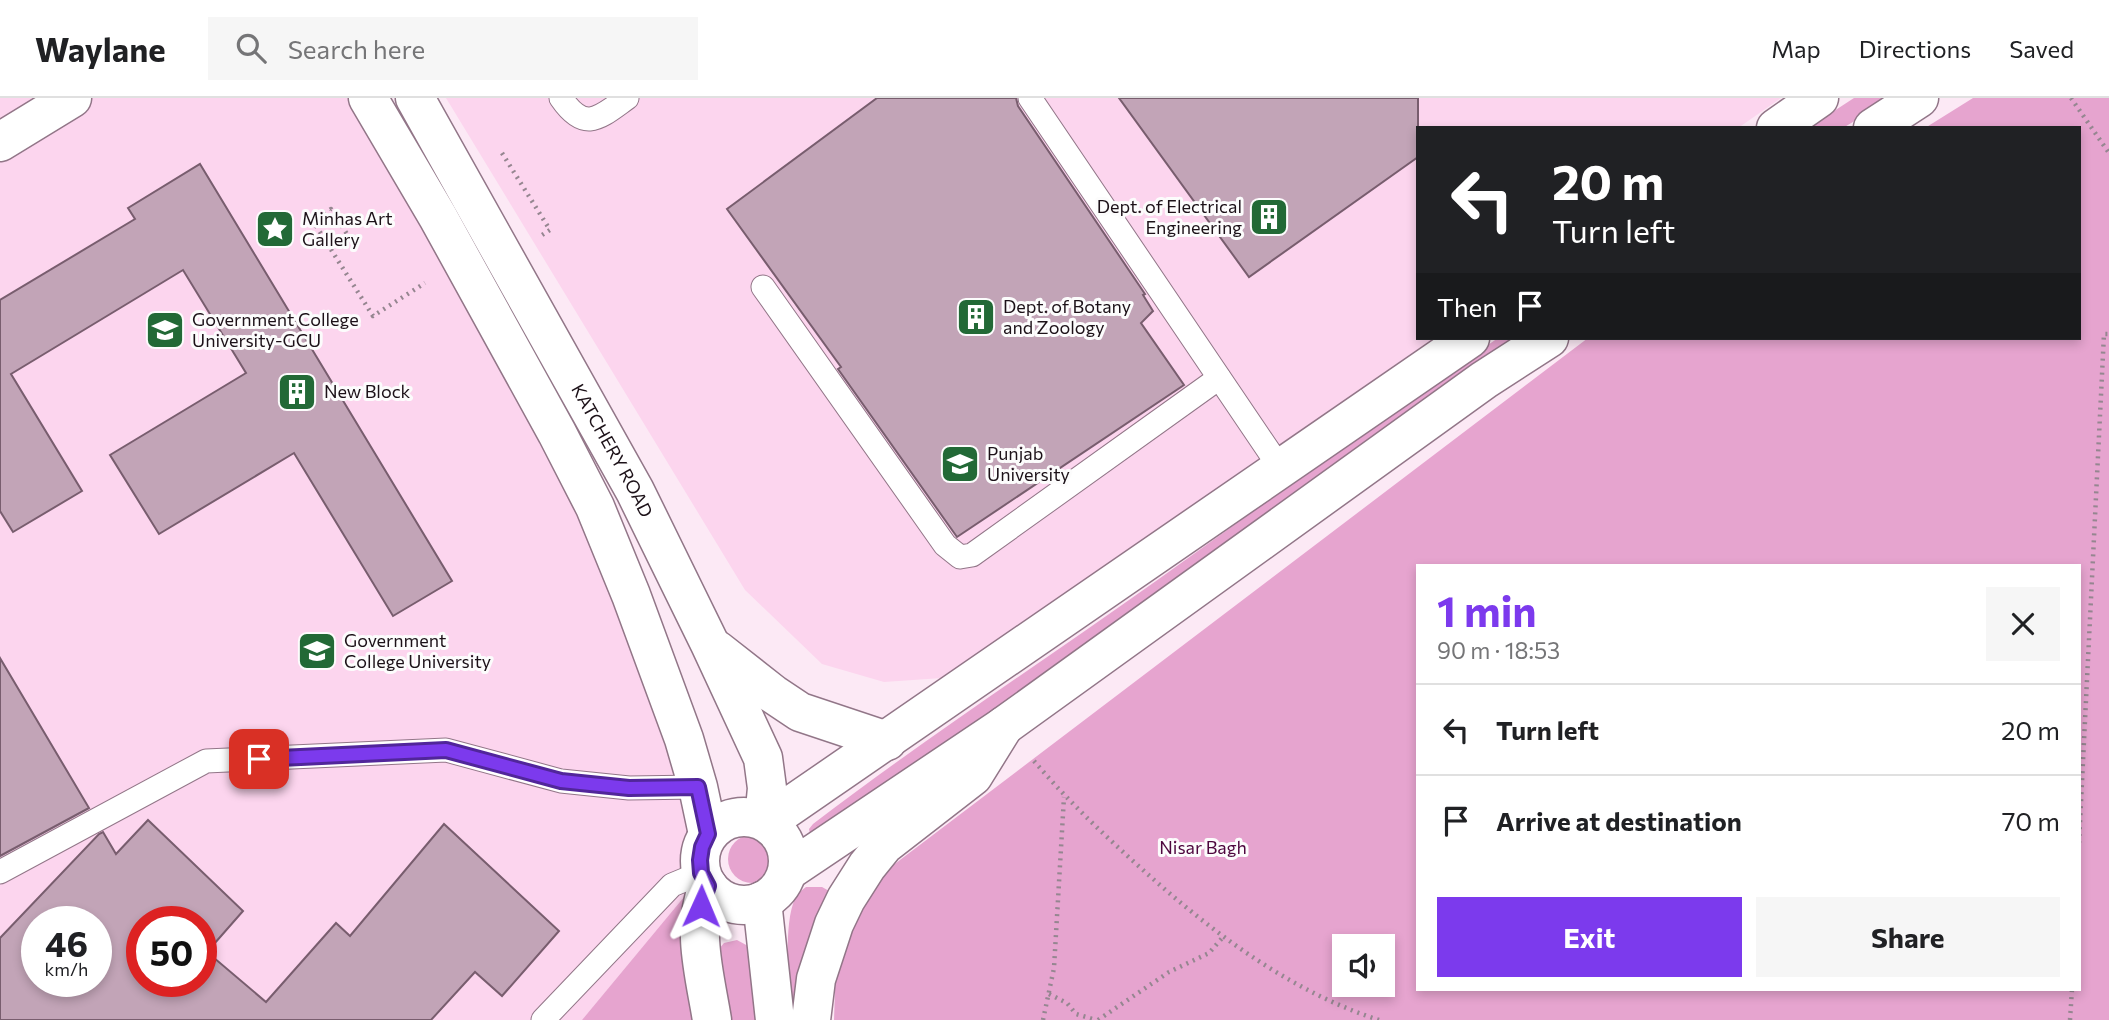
<!DOCTYPE html>
<html lang="en">
<head>
<meta charset="utf-8">
<style>
	:root { --surface:#fff; --page:#f6f6f6; --text:#202124; --muted:#757577; --line:#e0e0e0; --accent:#7c3aed }
	body { margin:0; font-family:Commissioner,sans-serif; background:var(--page); color:var(--text); height:100vh; display:flex; flex-direction:column; font-size:26px; white-space:nowrap }
	* { box-sizing:border-box; margin:0 }
	p { font-size:23px; color:var(--muted) }
	.icon { flex:none; width:38px; height:38px; fill:none; stroke:currentColor; stroke-width:2; stroke-linecap:round; stroke-linejoin:round }
	.map { position:relative; flex:1; overflow:hidden }
	.sheet { position:absolute; left:1416px; top:466px; width:665px; height:427px; display:flex; flex-direction:column; background:var(--surface); border-radius:0px; box-shadow:0 4px 10px #0003 }
	.sheet>* { flex:none }
	.hud { position:absolute; left:1416px; top:28px; width:665px; height:214px; border-radius:0px; box-shadow:0 4px 10px #0003; background:#202124; color:#fff; overflow:hidden }
	.tools { position:absolute; left:1332px; top:836px; display:grid; gap:14px }
	.tools a { display:grid; place-items:center; width:63px; height:63px; border-radius:0px; background:var(--surface); box-shadow:0 4px 10px #0003; font-size:35px }
	.speed { position:absolute; left:21px; top:808px; display:flex; gap:14px; font-size:35px; font-weight:700; text-align:center }
	.speed>* { display:grid; place-content:center; width:91px; height:91px; border-radius:50%; background:var(--surface); box-shadow:0 4px 10px #0003; line-height:1 }
	.speed small { font-size:18px; font-weight:400 }
	.speed .limit { border:10px solid #d22; background:#fff; color:#111 }
	.pin { position:absolute; display:grid; place-items:center; width:60px; height:60px; color:#fff; margin:-30px; border-radius:14px; box-shadow:0 4px 10px #0006 }
	.me { position:absolute; width:77px; margin:-38px; rotate:1deg; stroke-linejoin:round; filter:drop-shadow(0 0 5px #0008) }
	.turn { display:flex; align-items:center; gap:24px; height:147px; padding:0 21px; font-size:32px }
	.turn .icon { width:91px; height:91px; stroke-width:2.5 }
	.turn b { display:block; font-size:49px; line-height:60px }
	.then { display:flex; align-items:center; height:66px; padding:0 21px; background:#0003; gap:14px; font-size:26px }
	.round { display:grid; place-items:center; flex:none; width:74px; height:74px; border-radius:0px; background:var(--page) }
	.overview { display:flex; align-items:center; justify-content:space-between; height:119px; padding:0 21px }
	h1 { font-size:42px; font-weight:700; line-height:52px; color:var(--accent) }
	.primary-button { display:flex; gap:14px; margin-top:auto; padding:14px 21px }
	.primary-button a { flex:1; height:80px; border-radius:0px; background:var(--accent); color:#fff; font-size:28px; font-weight:700; line-height:80px; text-align:center }
	.primary-button a+a { background:var(--page); color:var(--text) }
	ul { padding:0; list-style:none }
	li { display:flex; align-items:center; gap:21px; height:91px; padding:0 21px; border-top:2px solid var(--line) }
	li div { flex:1 }
	li b { display:block; font-size:26px }
	li em { font-style:normal }
	header { display:flex; align-items:center; gap:42px; box-sizing:border-box; height:98px; padding:0 35px; background:var(--surface); border-bottom:2px solid var(--line) }
	header strong { font-size:33px }
	nav { display:flex; gap:38px; margin-inline-start:auto; font-size:24px }
	.search { width:490px; height:63px; background:var(--page); display:flex; align-items:center; gap:18px; box-sizing:border-box; padding:0 24px; border-radius:0px; color:var(--muted); font-size:26px }
	.map>svg:first-child { display:block }
	.built { fill:#fcd5ee; fill-rule:evenodd }
	.green { fill:#e6a4cf; fill-rule:evenodd }
	.building { fill:#c2a4b7; stroke:#785d6e; stroke-width:2; fill-rule:evenodd }
	.lines { fill:none; stroke-linecap:round; stroke-linejoin:round }
	.service-casing { stroke:#927688; stroke-width:25 }
	.minor-casing { stroke:#927688; stroke-width:41 }
	.tertiary-casing { stroke:#927688; stroke-width:41 }
	.secondary-casing { stroke:#927688; stroke-width:41 }
	.path { stroke:#958690; stroke-width:4.5; stroke-dasharray:2 5; stroke-linecap:butt }
	.service { stroke:#fff; stroke-width:23 }
	.minor { stroke:#fff; stroke-width:38 }
	.tertiary { stroke:#fff; stroke-width:38 }
	.secondary { stroke:#fff; stroke-width:38 }
	.route-casing { stroke:#51269a; stroke-width:18 }
	.route { stroke:#7c3aed; stroke-width:12 }
	.labels { text-anchor:middle; stroke-width:6; stroke-linejoin:round; paint-order:stroke }
	.poi-label { font-size:18px; fill:#1c1118; stroke:#fcfcfc; text-anchor:start }
	.street-label { font-size:18px; fill:#1c1118; stroke:#fcfcfc }
	.park-label { font-size:18px; fill:#4e063e; stroke:#fcfcfc }
</style>
</head>
<body>
<header>
<strong>Waylane</strong>
<div class="search"><svg class="icon" aria-label="search" viewBox="0 0 24 24"><circle cx="10" cy="10" r="6"/><path d="M15 15l6 6"/></svg>Search here</div>
<nav><a>Map</a><a>Directions</a><a>Saved</a></nav>
</header>
<div class="map">
<svg width="2109" height="922" viewBox="0 0 2109 922">
	<rect width="100%" height="100%" fill="#fce9f5"/>
	<g class="built">
		<path d="M 0,0 L 354,0 L 575,394 L 691,711 L 684,799 L 582,922 L 0,922 ZM 37,824 L 96,824 L 96,884 L 37,884 ZM 142,824 L 201,824 L 201,884 L 142,884 Z"/>
		<polygon points="446,0 1781,0 1738,30 1418,30 1418,240 1434,240 942,580 884,584 822,566 745,492"/>
	</g>
	<g class="green">
		<polygon points="1854,0 1892,0 1843,30 1808,30"/>
		<path d="M 1973,0 L 2109,0 L 2109,922 L 834,922 L 837,835 L 867,787 L 1588,240 L 2079,240 L 2079,30 L 1925,30 ZM 1418,467 L 2079,467 L 2079,891 L 1418,891 ZM 1344,849 L 1382,849 L 1382,887 L 1344,887 Z"/>
		<path d="M 1498,240 L 1528,240 L 831,737 L 810,736 L 809,731 L 813,726 C 924,641 1042,564 1156,483 C 1270,402 1382,319 1498,240 Z"/>
		<circle cx="752" cy="761" r="24"/>
		<path d="M 806,789 L 822,789 L 831,794 L 790,922 C 789,893 783,825 795,801 C 797,796 801,793 806,789 Z"/>
		<polygon points="684,799 700,922 582,922"/>
		<polygon points="737,842 748,848 760,922 727,922 718,852 724,845"/>
	</g>
	<g class="building">
		<polygon points="877,0 1016,0 1018,8 1145,196 1143,197 1153,213 1141,225 1184,287 957,439 838,271 841,269 727,111"/>
		<polygon points="1119,0 1418,0 1418,59 1249,179"/>
		<polygon points="200,66 452,483 393,518 294,355 159,436 110,357 246,275 183,172 11,276 82,393 13,434 0,413 0,202 135,121 128,110"/>
		<polygon points="0,560 89,710 0,758"/>
		<path d="M 148,722 L 243,813 L 207,854 L 266,904 L 336,825 L 350,838 L 444,726 L 559,833 L 502,898 L 475,874 L 431,922 L 0,922 L 0,840 L 99,736 L 103,734 L 116,756 ZM 37,824 L 96,824 L 96,884 L 37,884 ZM 142,824 L 201,824 L 201,884 L 142,884 Z"/>
	</g>
	<g class="lines">
		<g class="service-casing">
			<g id="service">
				<path d="M 561,0 C 585,35 599,20 627,0"/>
				<polyline points="1030,0 1281,371"/>
				<polyline points="763,189 945,447 960,459 972,457 1219,280"/>
				<polyline points="0,774 206,663 446,652 561,683 629,690 698,689"/>
				<polyline points="543,922 672,787 701,775"/>
			</g>
		</g>
		<g class="minor-casing">
			<g id="minor">
				<polyline points="1776,30 1819,0"/>
				<polyline points="1873,30 1919,0"/>
				<polyline points="767,724 1470,240"/>
				<polyline points="788,773 1004,628 1484,282 1549,240"/>
			</g>
		</g>
		<g class="tertiary-casing">
			<polyline id="tertiary" points="0,44 72,0"/>
		</g>
		<g class="secondary-casing">
			<g id="secondary">
				<polyline points="368,0 438,119 557,335 595,409 631,497 684,641 698,689 708,736"/>
				<path id="s1" d="M 415,0 L 635,393 L 710,546 L 763,660 L 767,690 L 764,722"/>
				<polyline points="717,552 773,596 800,614 887,643"/>
				<circle cx="744" cy="763" r="44"/>
				<path d="M 708,788 C 691,832 705,878 712,922"/>
				<polyline points="762,803 775,922"/>
				<polyline points="811,922 816,881 834,826 846,801 867,768 884,747 973,678 1004,628"/>
			</g>
		</g>
		<g class="path">
			<polyline points="2071,0 2109,55"/>
			<polyline points="502,55 550,132 539,139"/>
			<polyline points="354,147 331,111 313,123 373,218 425,185"/>
			<path d="M 1034,663 C 1067,702 1104,737 1143,772 C 1212,834 1289,893 1379,922"/>
			<polyline points="2079,745 2104,236 2109,236"/>
			<polyline points="1049,896 1067,905 1076,916 1096,922"/>
			<polyline points="1043,922 1054,870 1064,699"/>
			<polyline points="1098,922 1169,874 1209,855 1223,839"/>
			<polyline points="2070,922 2072,891"/>
		</g>
		<use href="#service" class="service"/>
		<use href="#minor" class="minor"/>
		<use href="#tertiary" class="tertiary"/>
		<use href="#secondary" class="secondary"/>
	</g>
	<g class="lines">
		<g class="route-casing">
			<polyline id="route" points="259,661 446,652 561,683 629,690 698,689 708,736 702,749 700,762 701,775 708,788 701,808"/>
		</g>
		<use href="#route" class="route"/>
	</g>
	<defs>
		<g id="building-square" transform="scale(2.0125)"><rect x="-9" y="-9" width="18" height="18" rx="4" fill="#226936" stroke="#fcfcfc"/><path d="M-4-6H4V6H1V3H-1V6H-4ZM-2.5-4.3h1.7v1.8h-1.7ZM.8-4.3h1.7v1.8H.8ZM-2.5-1h1.7V.8h-1.7ZM.8-1h1.7V.8H.8Z" fill="#fff"/></g>
		<g id="sight-square" transform="scale(2.0125)"><rect x="-9" y="-9" width="18" height="18" rx="4" fill="#226936" stroke="#fcfcfc"/><path d="M0-6L1.8-2.2L6-1.7L2.9 1.2L3.7 5.4L0 3.3L-3.7 5.4L-2.9 1.2L-6-1.7L-1.8-2.2Z" fill="#fff"/></g>
		<g id="university-square" transform="scale(2.0125)"><rect x="-9" y="-9" width="18" height="18" rx="4" fill="#226936" stroke="#fcfcfc"/><path d="M0-5L7-2L0 1L-7-2ZM-4 1L0 2.5L4 1V4Q0 6-4 4Z" fill="#fff"/></g>
	</defs>
	<g fill-rule="evenodd">
		<use href="#building-square" x="1269" y="119"/>
		<use href="#sight-square" x="275" y="131"/>
		<use href="#building-square" x="976" y="219"/>
		<use href="#university-square" x="165" y="232"/>
		<use href="#building-square" x="297" y="294"/>
		<use href="#university-square" x="960" y="366"/>
		<use href="#university-square" x="317" y="553"/>
	</g>
	<g class="labels">
		<g class="poi-label">
			<text x="1242" y="115" text-anchor="end">Dept. of Electrical<tspan x="1242" dy="21">Engineering</tspan></text>
			<text x="302" y="127">Minhas Art<tspan x="302" dy="21">Gallery</tspan></text>
			<text x="1003" y="215">Dept. of Botany<tspan x="1003" dy="21">and Zoology</tspan></text>
			<text x="192" y="228">Government College<tspan x="192" dy="21">University-GCU</tspan></text>
			<text x="324" y="300">New Block</text>
			<text x="987" y="362">Punjab<tspan x="987" dy="21">University</tspan></text>
			<text x="344" y="549">Government<tspan x="344" dy="21">College University</tspan></text>
		</g>
		<g class="street-label">
			<text dy="6" stroke="none"><textPath href="#s1" startOffset="404">KATCHERY ROAD</textPath></text>
		</g>
		<g class="park-label">
			<text x="1203" y="756">Nisar Bagh</text>
		</g>
	</g>
</svg>
<div class="tools">
<a><svg class="icon" aria-label="sound" viewBox="0 0 24 24"><path d="M4 9h4l5-4v14l-5-4H4zM17 9q2 3 0 6"/></svg></a>
</div>
<div class="speed"><div>46<small>km/h</small></div><div class="limit">50</div></div>
<div class="pin" style="left:259px;top:661px;background:#d93025"><svg class="icon" aria-label="arrive" viewBox="0 0 24 24"><path d="M6 21V4h12l-3 4 3 4H6"/></svg></div>
<svg class="me" style="left:701px;top:808px" viewBox="-20 -20 40 40"><path d="M0-17L14 15 0 8-14 15z" fill="#7c3aed" stroke="#fff" stroke-width="4"/></svg>
<div class="hud">
<div class="turn"><svg class="icon" aria-label="left" viewBox="0 0 24 24"><path d="M17 20v-9H6M10 6l-5 5 5 5"/></svg><div><b>20 m</b>Turn left</div></div>
<div class="then">Then<svg class="icon" aria-label="arrive" viewBox="0 0 24 24"><path d="M6 21V4h12l-3 4 3 4H6"/></svg></div>
</div>
<section class="sheet">
<div class="overview"><div><h1>1 min</h1><p>90 m · 18:53</p></div><a class="round"><svg class="icon" aria-label="close" viewBox="0 0 24 24"><path d="M6 6l12 12M18 6L6 18"/></svg></a></div>
<ul>
<li><svg class="icon" aria-label="left" viewBox="0 0 24 24"><path d="M17 20v-9H6M10 6l-5 5 5 5"/></svg><div><b>Turn left</b></div><em>20 m</em></li>
<li><svg class="icon" aria-label="arrive" viewBox="0 0 24 24"><path d="M6 21V4h12l-3 4 3 4H6"/></svg><div><b>Arrive at destination</b></div><em>70 m</em></li>
</ul>
<div class="primary-button"><a>Exit</a><a>Share</a></div>
</section>
</div>
</body>
</html>
